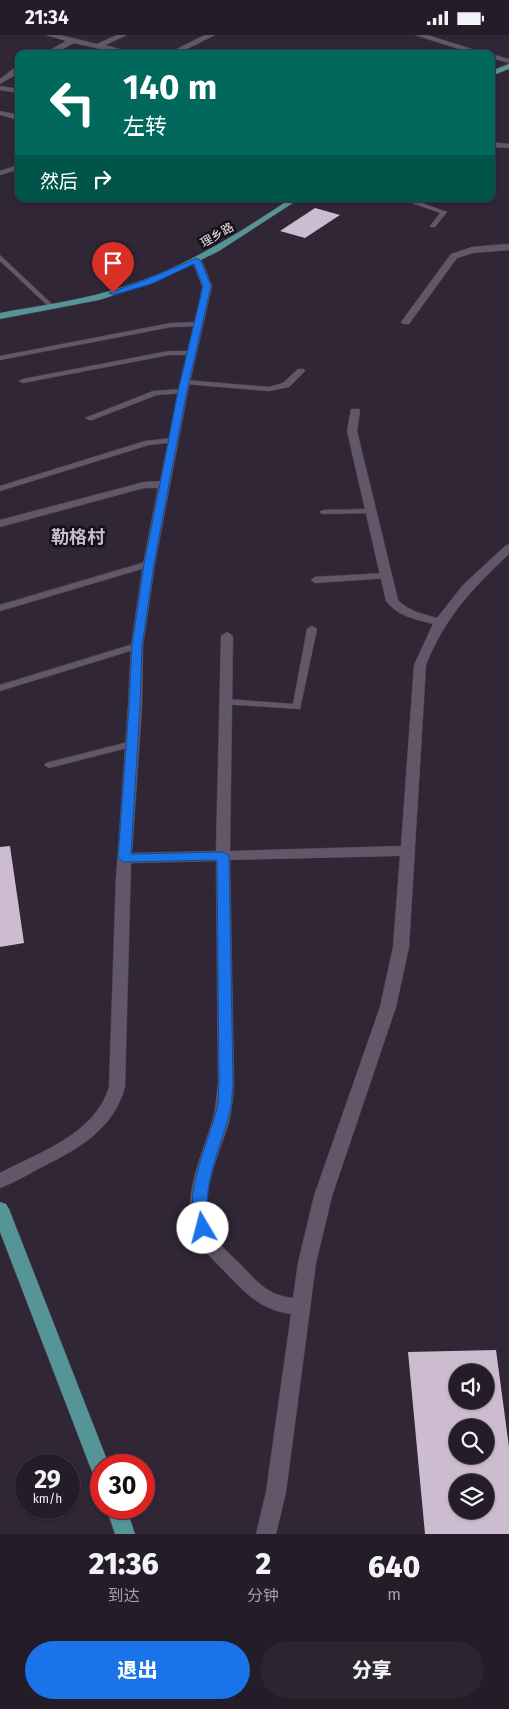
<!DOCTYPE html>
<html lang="zh">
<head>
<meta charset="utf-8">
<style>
	:root { --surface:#241c28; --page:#2c2530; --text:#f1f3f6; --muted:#a3a1a8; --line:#413a45; --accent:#1a73e8 }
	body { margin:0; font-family:"Fira Sans","Noto Sans SC",sans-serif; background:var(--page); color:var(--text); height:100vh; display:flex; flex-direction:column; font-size:19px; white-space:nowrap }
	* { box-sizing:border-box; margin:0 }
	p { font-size:16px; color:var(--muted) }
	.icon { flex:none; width:28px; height:28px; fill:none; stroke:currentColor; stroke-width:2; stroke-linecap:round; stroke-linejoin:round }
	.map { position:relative; height:1499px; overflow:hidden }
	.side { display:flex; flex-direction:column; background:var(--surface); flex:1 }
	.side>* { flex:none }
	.guide { position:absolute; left:15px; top:15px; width:480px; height:152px; border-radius:10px; box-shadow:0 1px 4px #0004,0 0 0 1px var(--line); background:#00695c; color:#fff; overflow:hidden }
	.tools { position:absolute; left:449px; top:1329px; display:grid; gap:10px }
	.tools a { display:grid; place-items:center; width:45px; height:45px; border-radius:50%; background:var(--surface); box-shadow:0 1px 4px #0004,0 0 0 1px var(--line); font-size:25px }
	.speed { position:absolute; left:15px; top:1419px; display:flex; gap:10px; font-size:25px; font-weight:700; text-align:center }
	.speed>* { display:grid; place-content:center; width:65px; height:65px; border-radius:50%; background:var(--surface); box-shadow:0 1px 4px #0004,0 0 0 1px var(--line); line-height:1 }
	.speed small { font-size:12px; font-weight:400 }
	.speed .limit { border:8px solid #d22; background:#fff; color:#111 }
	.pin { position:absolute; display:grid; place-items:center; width:42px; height:42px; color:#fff; margin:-51px -21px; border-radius:50% 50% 50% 0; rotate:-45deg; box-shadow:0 0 5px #0007 }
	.pin .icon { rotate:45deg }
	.me { position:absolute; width:55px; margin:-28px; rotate:352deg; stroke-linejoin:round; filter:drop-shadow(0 0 4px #0008) }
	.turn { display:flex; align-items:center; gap:18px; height:105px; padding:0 25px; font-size:22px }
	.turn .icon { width:65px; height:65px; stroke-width:2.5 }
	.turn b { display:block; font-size:35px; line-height:42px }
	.then { display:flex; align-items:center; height:48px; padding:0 25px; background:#0003; gap:10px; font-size:19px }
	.eta { display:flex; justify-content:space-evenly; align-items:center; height:85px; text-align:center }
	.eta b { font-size:30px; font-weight:800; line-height:35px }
	.cta { display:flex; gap:10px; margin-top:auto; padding:10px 25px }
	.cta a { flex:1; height:58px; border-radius:30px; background:var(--accent); color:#fff; font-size:20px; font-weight:800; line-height:58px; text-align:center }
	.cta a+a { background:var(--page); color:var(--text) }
	.status { display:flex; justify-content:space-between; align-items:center; height:35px; padding:0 25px; background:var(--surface); direction:ltr }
	.status svg { height:14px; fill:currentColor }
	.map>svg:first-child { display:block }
	.building { fill:#cdbccf; fill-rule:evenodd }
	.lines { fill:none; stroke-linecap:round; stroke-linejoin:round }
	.service-casing { stroke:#4a424f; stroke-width:1 }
	.minor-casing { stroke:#4a424f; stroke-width:1 }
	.primary-casing { stroke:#4a424f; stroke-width:1 }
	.service { fill:#625769; fill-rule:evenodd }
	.minor { fill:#625769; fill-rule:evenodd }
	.primary { fill:#559598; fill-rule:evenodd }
	.route { fill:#1a73e8; stroke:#114b97 }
	.labels { text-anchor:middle; stroke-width:5; stroke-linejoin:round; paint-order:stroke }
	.far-street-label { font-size:12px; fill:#eae4ee; stroke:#161118 }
	.quarter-label { font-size:18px; font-weight:bold; fill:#c9bcd1; stroke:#161118 }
</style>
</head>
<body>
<div class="status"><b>21:34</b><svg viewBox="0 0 49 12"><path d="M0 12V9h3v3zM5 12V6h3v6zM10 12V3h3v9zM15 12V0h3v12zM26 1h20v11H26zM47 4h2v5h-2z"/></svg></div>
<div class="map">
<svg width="509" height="1499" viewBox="0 0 509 1499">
	<rect width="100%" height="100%" fill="#302636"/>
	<g class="building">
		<polygon points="315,173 340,180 305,203 280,196"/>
		<polygon points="10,811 24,908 0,912 0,812"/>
		<path d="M 496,1315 L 509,1412 L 509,1499 L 425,1499 L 408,1317 ZM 458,1338 L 485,1338 L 485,1365 L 458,1365 ZM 458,1392 L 485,1392 L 485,1420 L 458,1420 ZM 458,1448 L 485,1448 L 485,1475 L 458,1475 Z"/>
	</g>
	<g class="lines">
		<g class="service-casing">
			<g id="service">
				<polygon points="19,130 19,134 0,140 0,136"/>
				<polygon points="401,164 410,164 447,177 435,192 431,192 430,191 440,178"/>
				<polygon points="0,220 53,270 53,272 49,272 0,226"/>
				<polygon points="199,287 203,289 202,291 171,292 0,325 0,321 171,288"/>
				<polygon points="169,316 192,316 196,318 192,320 169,320 23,348 19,346 23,344"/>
				<polygon points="298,334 304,334 305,336 289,352 269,356 185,349 181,347 185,345 269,352 283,348"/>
				<polygon points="183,354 186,354 186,358 157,360 92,385 89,385 85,383 153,356"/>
				<polygon points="173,403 177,405 176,407 149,410 0,456 0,451 145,406"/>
				<polygon points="371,474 375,476 374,478 323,479 319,477 323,475"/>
				<polygon points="149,526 153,529 152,531 0,576 0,570"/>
				<polygon points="386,538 389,539 390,541 389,543 315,548 311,545 315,542"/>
				<polygon points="312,591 317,594 300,674 223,669 221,667 223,665 226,664 293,669 307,594"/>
				<polygon points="137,608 142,611 140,613 0,656 0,650"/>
				<polygon points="132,706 135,707 137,709 135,711 49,733 44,730 46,728"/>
			</g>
		</g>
		<g class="minor-casing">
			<g id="minor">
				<polygon points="46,0 60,0 97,9 117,0 127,0 105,10 137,19 122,19 74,8 53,19 43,19 66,6"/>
				<polygon points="205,0 215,0 177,19 167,19"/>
				<polygon points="415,0 427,0 488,19 475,19"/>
				<polygon points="491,19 509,24 509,28 491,23"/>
				<polygon points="16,32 19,32 19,38 0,49 0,44"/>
				<polygon points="0,51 19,54 19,58 0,55"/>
				<polygon points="0,76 19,80 19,85 0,80"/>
				<polygon points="491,107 509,109 509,113 491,112"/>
				<polygon points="509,209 509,215 473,218 457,223 409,289 403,289 401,287 451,219 472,212"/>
				<path d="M 197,223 L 202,226 L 212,251 L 188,356 L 155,529 L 143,611 L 142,671 L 132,818 L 216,816 L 221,601 L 227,597 L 233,601 L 230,816 L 401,811 L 414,630 L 433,589 C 415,584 397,581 386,566 L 347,396 L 351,374 L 359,374 L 360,376 L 357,396 L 398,565 C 408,576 423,579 437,583 L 463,550 L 505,511 L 509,509 L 509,519 C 472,554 445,582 426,630 L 409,912 L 396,972 L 332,1161 L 316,1228 L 286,1457 L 276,1499 L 256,1499 L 266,1457 L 291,1279 C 262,1275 247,1260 228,1240 C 219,1230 209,1222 202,1211 C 176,1171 200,1127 212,1087 C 216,1074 216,1062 218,1049 L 216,826 L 131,828 L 125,1052 C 113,1096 76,1115 38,1134 C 26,1141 13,1148 0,1153 L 0,1138 C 40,1117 95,1099 109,1052 L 116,843 L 128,671 L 131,611 L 143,529 L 158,453 L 144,453 L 0,492 L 0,485 L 144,447 L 160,446 L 178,356 L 201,259 L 202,251 L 192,226 ZM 400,821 L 393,912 L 380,972 L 314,1161 L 298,1228 L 293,1263 C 270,1261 258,1248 243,1232 C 234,1222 221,1213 215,1201 C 195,1166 219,1121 229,1087 C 232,1074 233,1062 234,1049 L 230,825 Z"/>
			</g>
		</g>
		<g class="primary-casing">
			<g id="primary">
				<polygon points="509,29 509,34 491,41 491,36"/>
				<path d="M 290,164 L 299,164 L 219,216 L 156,247 L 99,265 L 0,284 L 0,278 C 42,270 85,265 126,251 C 185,232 238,199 290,164 Z"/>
				<polygon points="0,1167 6,1169 9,1174 109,1430 101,1430 101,1443 94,1440 91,1434 0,1197"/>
				<polygon points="106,1472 126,1472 135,1499 115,1499"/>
			</g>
		</g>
		<use href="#service" class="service"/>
		<use href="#minor" class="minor"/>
		<use href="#primary" class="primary"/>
	</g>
	<path class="route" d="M 197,223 L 201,226 L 211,251 L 187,356 L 169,449 L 154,529 L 142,611 L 140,671 L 131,819 L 223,817 L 229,821 L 233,1049 C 232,1057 232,1065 231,1072 C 222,1112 199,1152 210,1193 L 208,1197 L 203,1199 L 198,1197 C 180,1162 209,1108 217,1073 C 219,1065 218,1057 219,1049 L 217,825 L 124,827 L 118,823 L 129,671 L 132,611 L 144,529 L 160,449 L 178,356 L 203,251 L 194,229 L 151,249 L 113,260 L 109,258 L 145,245 Z"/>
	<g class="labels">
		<g class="far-street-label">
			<text transform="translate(217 200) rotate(-30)" y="4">理乡路</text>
		</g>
		<g class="quarter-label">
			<text x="78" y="508">勒格村</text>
		</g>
	</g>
</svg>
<div class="tools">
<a><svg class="icon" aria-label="sound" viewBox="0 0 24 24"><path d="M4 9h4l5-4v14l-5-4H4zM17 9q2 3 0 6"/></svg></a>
<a><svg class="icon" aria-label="search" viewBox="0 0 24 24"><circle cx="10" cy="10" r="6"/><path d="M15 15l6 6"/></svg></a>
<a><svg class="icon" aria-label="layers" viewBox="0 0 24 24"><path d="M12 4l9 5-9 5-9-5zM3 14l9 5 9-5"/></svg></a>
</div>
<div class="speed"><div>29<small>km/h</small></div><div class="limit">30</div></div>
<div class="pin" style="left:113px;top:258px;background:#d93025"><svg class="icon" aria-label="arrive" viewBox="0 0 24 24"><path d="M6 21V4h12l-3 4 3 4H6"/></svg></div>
<svg class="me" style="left:203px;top:1193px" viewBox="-20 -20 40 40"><circle r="19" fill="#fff"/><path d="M0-13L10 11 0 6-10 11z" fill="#1a73e8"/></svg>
<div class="guide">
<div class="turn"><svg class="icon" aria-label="left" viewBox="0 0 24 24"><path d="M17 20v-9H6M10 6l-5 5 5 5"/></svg><div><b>140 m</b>左转</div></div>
<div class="then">然后<svg class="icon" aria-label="right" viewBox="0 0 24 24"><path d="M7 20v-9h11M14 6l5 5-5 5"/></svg></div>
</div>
</div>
<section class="side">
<div class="eta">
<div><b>21:36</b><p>到达</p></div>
<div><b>2</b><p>分钟</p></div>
<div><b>640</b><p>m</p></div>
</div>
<div class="cta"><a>退出</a><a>分享</a></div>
</section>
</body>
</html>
